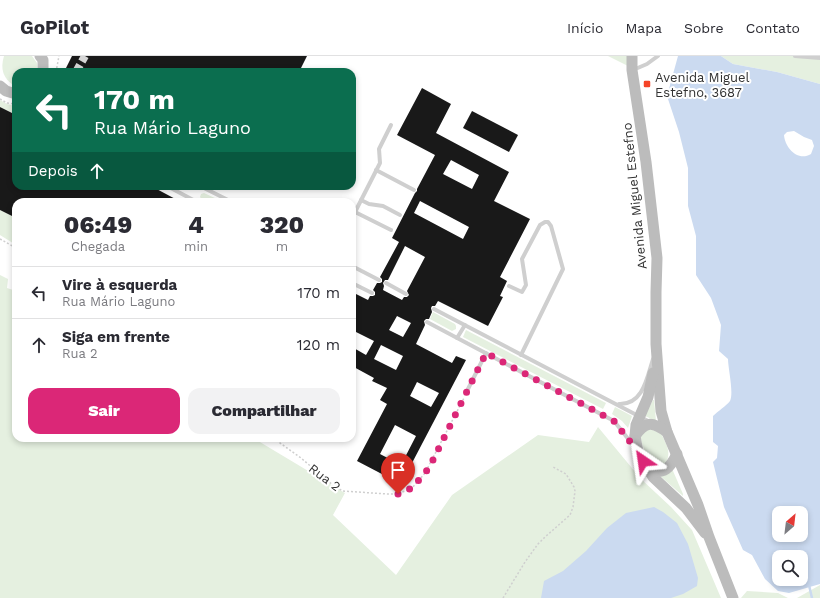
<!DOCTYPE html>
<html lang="pt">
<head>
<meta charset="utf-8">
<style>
	:root { --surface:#fff; --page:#f2f2f3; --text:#2b2b33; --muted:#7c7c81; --line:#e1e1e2; --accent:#db2777 }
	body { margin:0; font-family:"Work Sans",sans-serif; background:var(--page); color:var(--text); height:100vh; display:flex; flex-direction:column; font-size:15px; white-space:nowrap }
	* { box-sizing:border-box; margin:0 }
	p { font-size:13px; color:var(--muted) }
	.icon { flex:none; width:22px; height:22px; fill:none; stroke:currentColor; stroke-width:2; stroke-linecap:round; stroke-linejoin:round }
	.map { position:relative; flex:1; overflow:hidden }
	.side { position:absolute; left:12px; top:142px; width:344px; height:244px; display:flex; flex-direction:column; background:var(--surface); border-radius:12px; box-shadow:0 2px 6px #0003 }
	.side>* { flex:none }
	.guide { position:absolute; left:12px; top:12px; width:344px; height:122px; border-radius:12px; box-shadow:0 2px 6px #0003; background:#0b6e4f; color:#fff; overflow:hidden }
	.needle { width:26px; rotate:28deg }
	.tools { position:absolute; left:772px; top:450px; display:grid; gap:8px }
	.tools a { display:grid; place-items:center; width:36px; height:36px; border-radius:8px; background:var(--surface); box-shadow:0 2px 6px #0003; font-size:20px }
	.pin { position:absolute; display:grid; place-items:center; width:34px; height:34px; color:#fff; margin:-41px -17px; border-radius:50% 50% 50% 0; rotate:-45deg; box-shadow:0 0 4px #0007 }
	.pin .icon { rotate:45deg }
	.me { position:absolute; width:44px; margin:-22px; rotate:328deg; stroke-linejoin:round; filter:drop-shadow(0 0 3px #0008) }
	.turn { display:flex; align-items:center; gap:14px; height:84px; padding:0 16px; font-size:18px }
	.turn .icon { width:52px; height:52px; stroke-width:2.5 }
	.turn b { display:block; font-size:28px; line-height:34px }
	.then { display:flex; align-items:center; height:38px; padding:0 16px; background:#0003; gap:8px; font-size:15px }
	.eta { display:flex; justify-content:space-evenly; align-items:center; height:68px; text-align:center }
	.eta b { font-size:24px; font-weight:800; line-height:28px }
	.button { display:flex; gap:8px; margin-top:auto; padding:8px 16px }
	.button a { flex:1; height:46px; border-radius:12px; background:var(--accent); color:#fff; font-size:16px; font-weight:800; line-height:46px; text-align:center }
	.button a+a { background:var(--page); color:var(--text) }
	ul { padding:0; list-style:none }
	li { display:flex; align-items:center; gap:12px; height:52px; padding:0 16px; border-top:1px solid var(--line) }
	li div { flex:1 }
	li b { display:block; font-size:15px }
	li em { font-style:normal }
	header { display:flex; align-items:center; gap:24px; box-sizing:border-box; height:56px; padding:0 20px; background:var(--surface); border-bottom:1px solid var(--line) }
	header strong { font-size:19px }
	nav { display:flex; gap:22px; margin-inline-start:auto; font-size:14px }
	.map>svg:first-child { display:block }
	.green { fill:#e5f0e0 }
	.water { fill:#cbdaf0; fill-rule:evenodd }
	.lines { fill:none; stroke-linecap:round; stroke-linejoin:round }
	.stream { stroke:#cbdaf0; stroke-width:2.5 }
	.building { fill:#191919; fill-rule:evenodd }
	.street-tunnel { stroke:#d6d6d6; stroke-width:8; stroke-dasharray:8 4; stroke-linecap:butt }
	.path { stroke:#cfcfcf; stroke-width:1.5; stroke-dasharray:2 2; stroke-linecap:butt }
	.lane { stroke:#cfcfcf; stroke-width:4 }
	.secondary { stroke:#bcbcbc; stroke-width:11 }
	.route { stroke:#db2777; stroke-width:7; stroke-dasharray:0 12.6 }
	.poi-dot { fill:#f54428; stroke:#fff; stroke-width:1.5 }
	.labels { text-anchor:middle; stroke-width:4; stroke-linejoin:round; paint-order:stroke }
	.poi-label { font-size:13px; fill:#323232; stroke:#fff; text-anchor:start }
	.street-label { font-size:13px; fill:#323232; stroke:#fff }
</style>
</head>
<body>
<header>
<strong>GoPilot</strong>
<nav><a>Início</a><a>Mapa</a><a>Sobre</a><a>Contato</a></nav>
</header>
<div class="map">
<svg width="820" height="542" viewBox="0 0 820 542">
	<rect width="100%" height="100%" fill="#fff"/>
	<g class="green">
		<path d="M 4,0 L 32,0 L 37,7 L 37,16 L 16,16 L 16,30 L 15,30 C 3,23 0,13 4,0 Z"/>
		<polygon points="608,0 628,0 628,10"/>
		<polygon points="721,0 820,0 820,28 777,16 733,8"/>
		<polygon points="0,44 7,48 16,50 16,59 0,51"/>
		<path d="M 204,137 L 217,143 L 217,146 C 210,146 204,147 200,141 L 201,138 Z"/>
		<polygon points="0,154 16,162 16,189 0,179"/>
		<polygon points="0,219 8,223 7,232 16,235 16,382 253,382 345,437 333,459 396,519 452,439 538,379 589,386 598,371 641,423 671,451 692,474 721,542 0,542"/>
		<polygon points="433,256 455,268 456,270 456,273 452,275 430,263"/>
		<polygon points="466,274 606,347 603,353 463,281"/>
		<polygon points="653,344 654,344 656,365 645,360"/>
		<polygon points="615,351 632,360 628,372 622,365 612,358"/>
		<path d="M 647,372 L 661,377 C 667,391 672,395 665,410 L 654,411 C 649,406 640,387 641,380 C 642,377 645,375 647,372 Z"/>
		<polygon points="672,414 673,415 683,438 683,440 659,419"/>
		<polygon points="820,529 820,542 797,542"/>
		<polygon points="747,535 778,537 788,542 741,542"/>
	</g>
	<g class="water">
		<path d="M 678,0 L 721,0 L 733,8 L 777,16 L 820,28 L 820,528 L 789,537 L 778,535 L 765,523 L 752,499 L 743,494 L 724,451 L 713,406 L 717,402 L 718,390 L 713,386 L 713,360 C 718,355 726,350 730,345 C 734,337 728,312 728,303 L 719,295 L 721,269 L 711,242 L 696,219 L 696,180 L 688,150 L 688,112 L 679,76 L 667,40 ZM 794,75 L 804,81 L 812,84 L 814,90 L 811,98 C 798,106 785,92 784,79 L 787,76 ZM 779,457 L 801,457 L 801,479 L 779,479 ZM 779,501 L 801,501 L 801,523 L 779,523 Z"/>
		<polygon points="654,451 663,456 677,467 688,488 698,522 697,530 683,538 671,542 541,542 544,525 563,515 586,495 607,472 626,457"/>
	</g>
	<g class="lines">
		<polyline class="stream" points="809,529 812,542"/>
	</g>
	<g class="building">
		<polygon points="72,0 307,0 299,16 64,16"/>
		<path d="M 422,32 L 451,48 L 436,77 L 509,116 L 494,145 L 530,163 L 500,221 L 507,225 L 500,240 L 503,241 L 488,270 L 438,245 L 435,250 L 432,250 L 431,252 L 432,256 L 429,263 L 426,263 L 424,265 L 425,269 L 416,288 L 452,307 L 456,300 L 466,304 L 401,428 L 357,405 L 387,348 L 380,344 L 387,332 L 372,325 L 374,322 L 352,310 L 352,291 L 366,299 L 374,285 L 352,274 L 352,236 L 368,244 L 370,240 L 373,240 L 375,239 L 375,236 L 373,234 L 377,227 L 380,227 L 382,226 L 382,223 L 380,221 L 399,186 L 392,182 L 415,137 L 417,135 L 417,133 L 435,99 L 397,79 ZM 451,104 L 479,119 L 472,133 L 443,118 ZM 420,145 L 469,171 L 463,183 L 414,157 ZM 405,190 L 425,201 L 407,235 L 409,239 L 407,241 L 404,241 L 402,244 L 383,234 L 384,230 L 383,227 L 385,224 L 388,224 ZM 397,260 L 411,267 L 403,281 L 389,274 ZM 381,289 L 403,300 L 396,314 L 374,303 ZM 417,326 L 439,337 L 431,351 L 410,340 ZM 395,369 L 416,380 L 401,409 L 380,398 Z"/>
		<polygon points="0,51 16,59 16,130 151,130 181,146 16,146 16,162 0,154"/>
		<polygon points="472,55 518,79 509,96 463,72"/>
	</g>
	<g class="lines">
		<polyline class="street-tunnel" points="76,16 85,0"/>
		<g class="path">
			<polyline points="56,16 59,0"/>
			<polyline points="0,43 7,47 16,48"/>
			<polyline points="0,183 16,192"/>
			<polyline points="273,382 301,402 334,430 343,435 387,438 398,438 412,432 425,417 464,342"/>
			<polyline points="503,542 525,506 538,488 545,481 570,459 573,451 575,435 574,431 566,418 553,411"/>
		</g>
		<g class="lane">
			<polyline points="795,0 820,2"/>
			<polyline points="633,14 647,8 658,0"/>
			<polyline points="376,114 414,134"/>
			<polyline points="167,130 197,146"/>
			<polyline points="200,130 232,146"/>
			<polyline points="361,144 369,148 383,150 400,159"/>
			<polyline points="355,156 391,174"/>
			<polyline points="352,162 380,107 379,93 391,69"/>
			<polyline points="352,210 379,224"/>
			<polyline points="352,227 372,237"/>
			<polyline points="386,227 406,238"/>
			<polyline points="509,230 522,236 526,229 522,203 540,169 545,166 548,166 551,170 563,213 521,299"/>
			<polyline points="434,253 650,366"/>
			<polyline points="427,266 614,365 633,389"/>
			<polyline points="457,282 465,269"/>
			<polyline points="466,337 486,297"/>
			<path d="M 619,348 C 643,349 647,322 653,303"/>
		</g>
		<g class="secondary">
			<polyline points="40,0 43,4 43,16"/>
			<polyline points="632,0 632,14 646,106 657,202 656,236 656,288 661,355 667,376 698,449 709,481 733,542"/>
			<polyline points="0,30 6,35 16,38"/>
			<polyline points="653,317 648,341 636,369 635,380 638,396 653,421 686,452 705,477"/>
			<path d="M 635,380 C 646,364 653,366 667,376"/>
			<path d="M 648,415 C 665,418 670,412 677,398"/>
		</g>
	</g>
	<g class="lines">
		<polyline class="route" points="398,438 412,432 429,412 486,297 614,365 638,396 643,405"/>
	</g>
	<rect class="poi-dot" x="643" y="24" width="8" height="8" rx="2"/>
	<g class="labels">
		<g class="poi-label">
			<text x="655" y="26">Avenida Miguel<tspan x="655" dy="15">Estefno, 3687</tspan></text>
		</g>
		<g class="street-label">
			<text transform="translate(634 140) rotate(-96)" y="5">Avenida Miguel Estefno</text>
			<text transform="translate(325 421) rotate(37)" y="5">Rua 2</text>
		</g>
	</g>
</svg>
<div class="tools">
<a><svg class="needle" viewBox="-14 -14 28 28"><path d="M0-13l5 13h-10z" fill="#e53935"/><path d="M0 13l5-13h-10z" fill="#7c7c81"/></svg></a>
<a><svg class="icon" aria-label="search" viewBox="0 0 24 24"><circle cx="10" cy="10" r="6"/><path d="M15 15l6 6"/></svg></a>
</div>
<div class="pin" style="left:398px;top:438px;background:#d93025"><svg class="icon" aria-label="arrive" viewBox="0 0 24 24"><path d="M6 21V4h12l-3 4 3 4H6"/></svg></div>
<svg class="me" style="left:643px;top:405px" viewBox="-20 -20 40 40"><path d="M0-17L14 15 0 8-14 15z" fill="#db2777" stroke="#fff" stroke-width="4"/></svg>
<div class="guide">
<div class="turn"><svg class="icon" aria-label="left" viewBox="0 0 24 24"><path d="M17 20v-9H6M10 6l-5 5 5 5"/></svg><div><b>170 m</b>Rua Mário Laguno</div></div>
<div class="then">Depois<svg class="icon" aria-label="ahead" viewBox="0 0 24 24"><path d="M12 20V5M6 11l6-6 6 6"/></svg></div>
</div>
<section class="side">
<div class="eta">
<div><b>06:49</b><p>Chegada</p></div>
<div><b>4</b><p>min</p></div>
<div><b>320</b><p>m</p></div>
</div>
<ul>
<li><svg class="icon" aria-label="left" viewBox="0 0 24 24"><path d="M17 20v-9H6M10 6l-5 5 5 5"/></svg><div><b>Vire à esquerda</b><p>Rua Mário Laguno</p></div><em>170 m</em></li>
<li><svg class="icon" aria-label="ahead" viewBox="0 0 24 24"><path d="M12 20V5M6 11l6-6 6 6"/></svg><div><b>Siga em frente</b><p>Rua 2</p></div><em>120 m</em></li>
</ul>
<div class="button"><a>Sair</a><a>Compartilhar</a></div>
</section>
</div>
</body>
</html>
